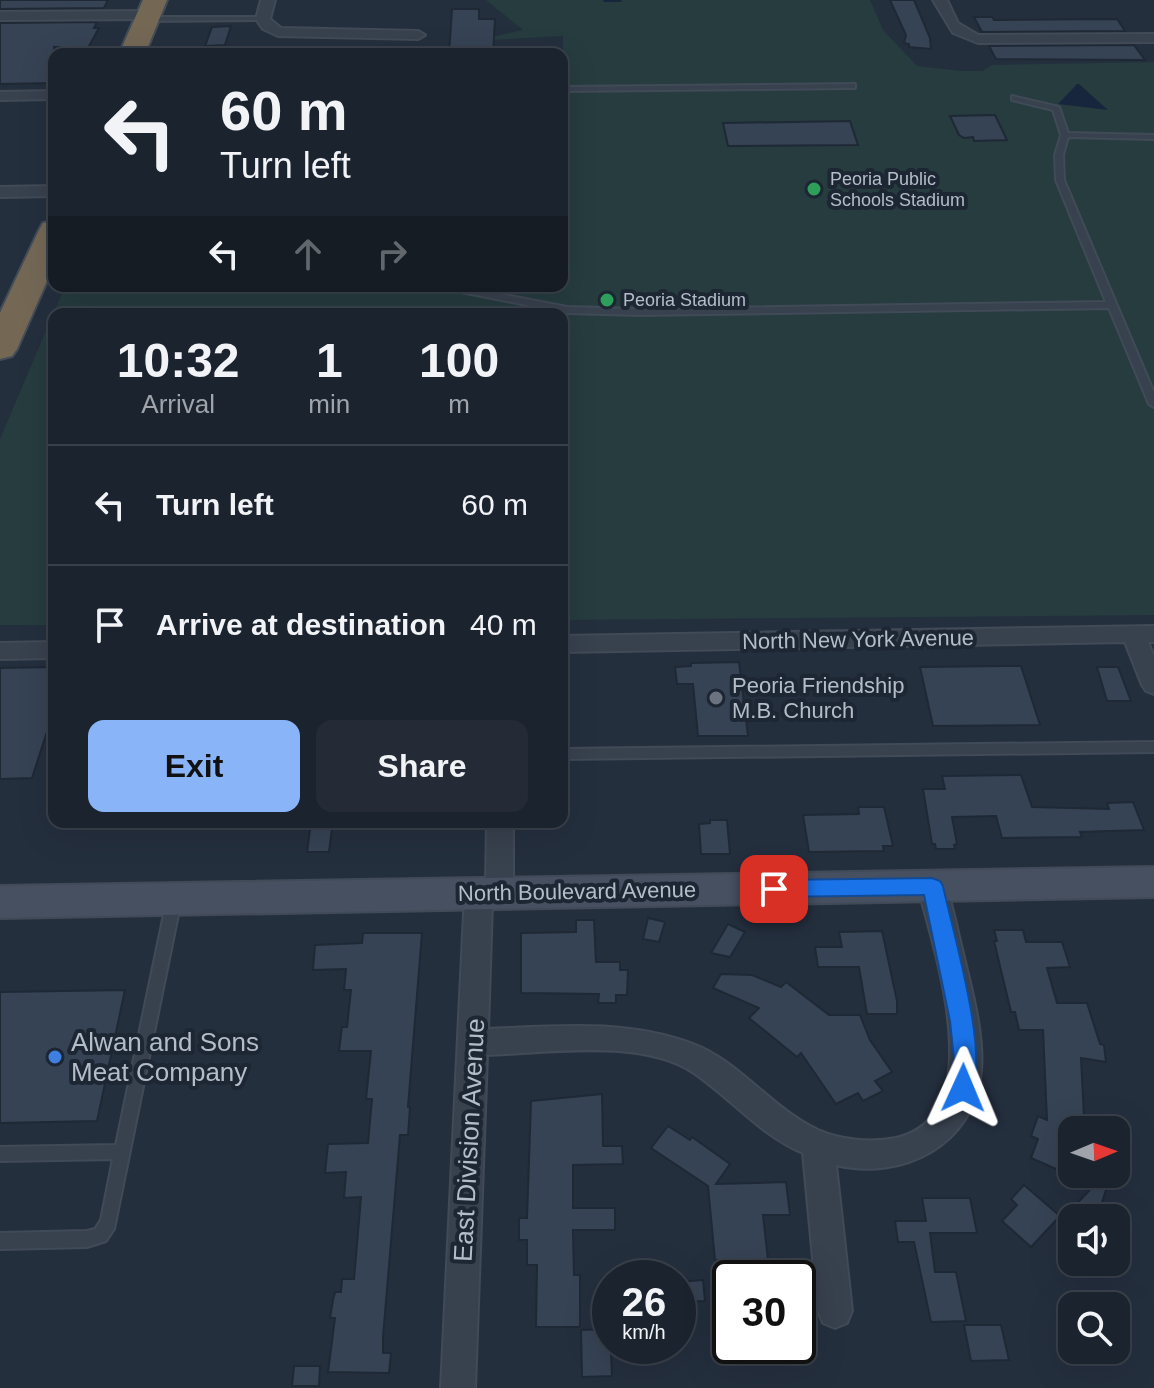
<!DOCTYPE html>
<html lang="en">
<head>
<meta charset="utf-8">
<style>
	:root { --surface:#1b232e; --page:#242b36; --text:#f1f3f6; --muted:#a0a4aa; --line:#39404a; --accent:#8ab4f8 }
	body { margin:0; font-family:Helvetica,sans-serif; background:var(--page); color:var(--text); height:100vh; display:flex; flex-direction:column; font-size:30px; white-space:nowrap }
	* { box-sizing:border-box; margin:0 }
	p { font-size:26px; color:var(--muted) }
	.icon { flex:none; width:44px; height:44px; fill:none; stroke:currentColor; stroke-width:2; stroke-linecap:round; stroke-linejoin:round }
	.map { position:relative; flex:1; overflow:hidden }
	.drawer { position:absolute; left:48px; top:308px; width:520px; height:520px; display:flex; flex-direction:column; background:var(--surface); border-radius:16px; box-shadow:0 8px 32px #0002,0 0 0 2px var(--line) }
	.drawer>* { flex:none }
	.guide { position:absolute; left:48px; top:48px; width:520px; height:244px; border-radius:16px; box-shadow:0 8px 32px #0002,0 0 0 2px var(--line); background:#1b232e; color:var(--text); overflow:hidden }
	.needle { width:52px; rotate:88deg }
	.tools { position:absolute; left:1058px; top:1116px; display:grid; gap:16px }
	.tools a { display:grid; place-items:center; width:72px; height:72px; border-radius:16px; background:var(--surface); box-shadow:0 8px 32px #0002,0 0 0 2px var(--line); font-size:40px }
	.speed { position:absolute; left:592px; top:1260px; display:flex; gap:16px; font-size:40px; font-weight:700; text-align:center }
	.speed>* { display:grid; place-content:center; width:104px; height:104px; border-radius:50%; background:var(--surface); box-shadow:0 8px 32px #0002,0 0 0 2px var(--line); line-height:1 }
	.speed small { font-size:20px; font-weight:400 }
	.speed .limit { border:4px solid #111; border-radius:12px; background:#fff; color:#111 }
	.pin { position:absolute; display:grid; place-items:center; width:68px; height:68px; color:#fff; margin:-34px; border-radius:16px; box-shadow:0 4px 12px #0006 }
	.me { position:absolute; width:88px; margin:-44px; rotate:1deg; stroke-linejoin:round; filter:drop-shadow(0 0 6px #0008) }
	.turn { display:flex; align-items:center; gap:28px; height:168px; padding:0 40px; font-size:36px }
	.turn .icon { width:104px; height:104px; stroke-width:2.5 }
	.turn b { display:block; font-size:56px; line-height:68px }
	.lanes { display:flex; align-items:center; height:76px; padding:0 40px; background:#0003; justify-content:center; gap:40px; direction:ltr }
	.lanes .off { opacity:.35 }
	.eta { display:flex; justify-content:space-evenly; align-items:center; height:136px; text-align:center }
	.eta b { font-size:48px; font-weight:700; line-height:56px }
	.primary-button { display:flex; gap:16px; margin-top:auto; padding:16px 40px }
	.primary-button a { flex:1; height:92px; border-radius:16px; background:var(--accent); color:#111; font-size:32px; font-weight:700; line-height:92px; text-align:center }
	.primary-button a+a { background:var(--page); color:var(--text) }
	ul { padding:0; list-style:none }
	li { display:flex; align-items:center; gap:24px; height:120px; padding:0 40px; border-top:2px solid var(--line) }
	li div { flex:1 }
	li b { display:block; font-size:30px }
	li em { font-style:normal }
	.map>svg:first-child { display:block }
	.green { fill:#263c3f }
	.water { fill:#17263c }
	.lines { fill:none; stroke-linecap:round; stroke-linejoin:round }
	.stream { stroke:#17263c; stroke-width:4 }
	.building { fill:#364354; stroke:#1f2835; stroke-width:2 }
	.lane-casing { stroke:#414a57; stroke-width:4 }
	.street-casing { stroke:#414a57; stroke-width:4 }
	.secondary-casing { stroke:#414a57; stroke-width:4 }
	.highway-casing { stroke:#434c59; stroke-width:4 }
	.lane { fill:#38414e; fill-rule:evenodd }
	.street { fill:#38414e; fill-rule:evenodd }
	.secondary { fill:#465061; fill-rule:evenodd }
	.highway { fill:#746855; fill-rule:evenodd }
	.route { fill:#1a73e8; stroke:#114b97; stroke-width:2 }
	.leisure-dot { fill:#2e9e5b; stroke:#1d2633; stroke-width:3 }
	.worship-dot { fill:#6b7280; stroke:#1d2633; stroke-width:3 }
	.shop-dot { fill:#3f7fe0; stroke:#1d2633; stroke-width:3 }
	.labels { text-anchor:middle; stroke-width:8; stroke-linejoin:round; paint-order:stroke }
	.far-poi-label { font-size:18px; fill:#b4bcc9; stroke:#1d2633; text-anchor:start }
	.street-label { font-size:22px; fill:#b4bcc9; stroke:#1d2633 }
	.poi-label { font-size:22px; fill:#b4bcc9; stroke:#1d2633; text-anchor:start }
	.near-poi-label { font-size:26px; fill:#b4bcc9; stroke:#1d2633; text-anchor:start }
	.near-street-label { font-size:26px; fill:#b4bcc9; stroke:#1d2633 }
</style>
</head>
<body>
<div class="map">
<svg width="1154" height="1388" viewBox="0 0 1154 1388">
	<rect width="100%" height="100%" fill="#242f3e"/>
	<polygon class="green" points="479,0 870,0 883,30 917,66 961,71 982,71 992,65 1154,62 1154,615 562,620 562,314 54,314 54,625 0,625 0,439 65,286 562,286 563,36 474,41 523,30 486,0"/>
	<polygon class="water" points="1077,84 1079,84 1108,110 1058,104"/>
	<g class="lines">
		<polyline class="stream" points="605,0 620,0"/>
	</g>
	<g class="building">
		<polygon points="0,0 108,0 104,8 0,9"/>
		<polygon points="890,0 914,0 930,38 931,49 909,47 909,44 904,43 906,35"/>
		<polygon points="452,9 479,9 479,19 495,19 493,54 449,54"/>
		<polygon points="974,17 992,17 994,20 1117,19 1125,31 982,32"/>
		<polygon points="97,22 94,28 99,28 88,48 54,47 54,83 0,84 0,23"/>
		<polygon points="231,26 225,45 205,46 212,27"/>
		<polygon points="1134,45 1145,60 996,59 989,46"/>
		<polygon points="995,115 1007,140 974,141 973,137 964,138 959,135 950,116"/>
		<polygon points="850,121 858,145 728,146 723,123"/>
		<polygon points="739,662 748,736 698,736 693,684 677,684 675,667 691,666 691,663"/>
		<polygon points="1003,666 1021,666 1040,725 933,726 920,667"/>
		<polygon points="54,667 54,710 32,778 0,779 0,668"/>
		<polygon points="1097,667 1118,667 1131,701 1107,701"/>
		<polygon points="1021,775 1032,807 1109,809 1107,803 1133,802 1144,830 1080,832 1082,837 1002,838 996,816 952,817 957,844 954,845 955,849 936,849 935,844 932,844 923,789 945,789 942,776"/>
		<polygon points="858,807 884,807 893,846 883,846 884,851 809,852 803,815 859,814"/>
		<polygon points="710,820 727,820 730,854 701,854 699,824 710,823"/>
		<polygon points="311,822 333,822 329,852 307,852"/>
		<polygon points="648,918 665,922 659,942 643,939"/>
		<polygon points="576,920 594,920 596,962 620,962 620,970 628,970 627,995 616,995 616,1003 598,1003 599,994 521,993 521,933 576,932"/>
		<polygon points="728,924 745,932 730,957 711,953"/>
		<polygon points="994,930 1023,930 1026,942 1062,942 1070,967 1047,968 1057,1003 1087,1003 1100,1044 1104,1045 1106,1062 1081,1058 1084,1116 1118,1130 1072,1130 1072,1176 1031,1158 1038,1139 1031,1136 1038,1116 1047,1120 1043,1030 1019,1030 1015,1012 1011,1012 994,941 997,941"/>
		<polygon points="882,931 897,1001 897,1014 867,1014 859,967 818,967 815,947 842,947 839,932"/>
		<polygon points="363,933 422,933 408,1107 410,1107 408,1135 400,1135 383,1337 383,1353 391,1353 389,1373 328,1372 335,1318 330,1318 333,1300 335,1292 341,1292 342,1279 354,1279 361,1197 344,1198 346,1172 325,1173 328,1144 368,1143 372,1099 366,1099 371,1051 339,1051 342,1027 347,1027 351,990 344,990 346,969 313,970 315,945 362,943"/>
		<polygon points="721,974 752,975 781,987 786,982 829,1015 860,1015 870,1040 892,1072 875,1081 883,1091 863,1101 858,1093 836,1104 801,1053 797,1057 749,1018 759,1008 713,988"/>
		<polygon points="125,990 97,1121 0,1123 0,992"/>
		<polygon points="602,1094 603,1146 622,1146 623,1164 573,1165 573,1208 615,1208 615,1230 573,1230 574,1275 580,1275 580,1327 536,1327 537,1265 527,1265 527,1240 519,1240 519,1218 527,1218 531,1101"/>
		<polygon points="668,1126 690,1140 692,1137 730,1164 716,1184 786,1182 790,1215 763,1215 768,1260 715,1260 708,1186 651,1148"/>
		<polygon points="1105,1174 1111,1174 1097,1218 1063,1218"/>
		<polygon points="1024,1185 1060,1216 1031,1247 1002,1221 1017,1205 1011,1199"/>
		<polygon points="922,1198 970,1198 977,1233 930,1233 935,1272 956,1272 966,1321 931,1322 914,1242 898,1242 895,1221 926,1221"/>
		<polygon points="703,1280 705,1301 678,1302 678,1282"/>
		<polygon points="964,1325 1001,1325 1009,1360 971,1361"/>
		<polygon points="610,1329 612,1376 582,1377 581,1330"/>
		<polygon points="294,1366 320,1366 319,1386 292,1386"/>
	</g>
	<g class="lines">
		<g class="lane-casing">
			<g id="lane">
				<polygon points="263,17 266,19 265,20 148,21 145,19 148,17"/>
				<polygon points="855,84 855,88 852,88 562,91 562,87"/>
				<polygon points="1012,96 1059,107 1068,133 1154,135 1154,139 1068,137 1063,155 1064,180 1154,393 1154,407 1149,404 1109,308 640,315 567,313 446,289 442,286 459,286 567,307 640,309 1106,302 1056,180 1055,155 1061,135 1053,110 1012,100"/>
				<polygon points="1154,742 1154,752 562,759 562,749"/>
				<polygon points="174,894 179,896 181,900 114,1229 106,1241 87,1247 0,1249 0,1233 87,1231 95,1229 101,1220 113,1159 0,1161 0,1147 116,1145 167,900 169,896"/>
			</g>
		</g>
		<g class="street-casing">
			<g id="street">
				<polygon points="261,0 275,0 270,19 281,28 418,31 425,35 418,39 278,36 263,29 256,19"/>
				<polygon points="933,0 947,0 958,23 978,35 1154,34 1154,42 978,43 953,33"/>
				<polygon points="0,12 150,11 157,15 150,19 0,20"/>
				<polygon points="54,91 54,99 0,100 0,92"/>
				<polygon points="54,186 54,196 0,197 0,187"/>
				<polygon points="1154,626 1154,642 1148,642 1154,657 1154,694 1146,691 1142,685 1125,642 562,652 562,636"/>
				<polygon points="54,642 54,658 0,659 0,643"/>
				<path d="M 487,822 L 513,822 L 513,893 L 509,901 L 499,904 L 492,902 L 488,1029 C 558,1026 626,1019 693,1044 C 739,1061 771,1108 818,1130 C 841,1140 871,1143 896,1138 C 993,1116 933,949 918,886 L 922,878 L 932,875 L 942,878 C 952,899 956,926 962,949 C 971,988 984,1031 981,1071 C 975,1145 902,1181 836,1165 L 852,1311 L 847,1323 L 835,1328 L 823,1323 L 818,1311 L 803,1153 C 760,1135 732,1099 694,1073 C 642,1038 547,1053 487,1055 L 475,1388 L 441,1388 L 465,893 L 469,885 L 479,882 L 486,884 Z"/>
			</g>
		</g>
		<g class="secondary-casing">
			<polygon id="secondary" points="1154,867 1154,897 0,918 0,886"/>
		</g>
		<g class="highway-casing">
			<g id="highway">
				<polygon points="143,0 167,0 145,54 119,54"/>
				<polygon points="54,221 54,265 17,349 12,356 0,359 0,313 39,230 43,223"/>
			</g>
		</g>
		<use href="#lane" class="lane"/>
		<use href="#street" class="street"/>
		<use href="#secondary" class="secondary"/>
		<use href="#highway" class="highway"/>
	</g>
	<path class="route" d="M 932,878 L 940,881 L 943,886 C 953,933 990,1055 971,1096 L 963,1099 L 955,1096 L 952,1088 L 954,1059 L 950,1021 L 924,895 L 774,897 L 767,894 L 764,889 L 767,883 L 774,880 Z"/>
	<g class="leisure-dot">
		<circle cx="814" cy="189" r="8"/>
		<circle cx="607" cy="300" r="8"/>
	</g>
	<circle class="worship-dot" cx="716" cy="698" r="8"/>
	<circle class="shop-dot" cx="55" cy="1057" r="8"/>
	<g class="labels">
		<g class="far-poi-label">
			<text x="830" y="185">Peoria Public<tspan x="830" dy="21">Schools Stadium</tspan></text>
			<text x="623" y="306">Peoria Stadium</text>
		</g>
		<g class="street-label">
			<text transform="translate(858 639) rotate(-1)" y="8">North New York Avenue</text>
			<text transform="translate(577 891) rotate(-1)" y="8">North Boulevard Avenue</text>
		</g>
		<g class="poi-label">
			<text x="732" y="693">Peoria Friendship<tspan x="732" dy="25">M.B. Church</tspan></text>
		</g>
		<g class="near-poi-label">
			<text x="71" y="1051">Alwan and Sons<tspan x="71" dy="30">Meat Company</tspan></text>
		</g>
		<g class="near-street-label">
			<text transform="translate(469 1140) rotate(-87)" y="9">East Division Avenue</text>
		</g>
	</g>
</svg>
<div class="tools">
<a><svg class="needle" viewBox="-14 -14 28 28"><path d="M0-13l5 13h-10z" fill="#e53935"/><path d="M0 13l5-13h-10z" fill="#a0a4aa"/></svg></a>
<a><svg class="icon" aria-label="sound" viewBox="0 0 24 24"><path d="M4 9h4l5-4v14l-5-4H4zM17 9q2 3 0 6"/></svg></a>
<a><svg class="icon" aria-label="search" viewBox="0 0 24 24"><circle cx="10" cy="10" r="6"/><path d="M15 15l6 6"/></svg></a>
</div>
<div class="speed"><div>26<small>km/h</small></div><div class="limit">30</div></div>
<div class="pin" style="left:774px;top:889px;background:#d93025"><svg class="icon" aria-label="arrive" viewBox="0 0 24 24"><path d="M6 21V4h12l-3 4 3 4H6"/></svg></div>
<svg class="me" style="left:963px;top:1088px" viewBox="-20 -20 40 40"><path d="M0-17L14 15 0 8-14 15z" fill="#1a73e8" stroke="#fff" stroke-width="4"/></svg>
<div class="guide">
<div class="turn"><svg class="icon" aria-label="left" viewBox="0 0 24 24"><path d="M17 20v-9H6M10 6l-5 5 5 5"/></svg><div><b>60 m</b>Turn left</div></div>
<div class="lanes"><svg class="icon" aria-label="left" viewBox="0 0 24 24"><path d="M17 20v-9H6M10 6l-5 5 5 5"/></svg><svg class="icon off" aria-label="ahead" viewBox="0 0 24 24"><path d="M12 20V5M6 11l6-6 6 6"/></svg><svg class="icon off" aria-label="right" viewBox="0 0 24 24"><path d="M7 20v-9h11M14 6l5 5-5 5"/></svg></div>
</div>
<section class="drawer">
<div class="eta">
<div><b>10:32</b><p>Arrival</p></div>
<div><b>1</b><p>min</p></div>
<div><b>100</b><p>m</p></div>
</div>
<ul>
<li><svg class="icon" aria-label="left" viewBox="0 0 24 24"><path d="M17 20v-9H6M10 6l-5 5 5 5"/></svg><div><b>Turn left</b></div><em>60 m</em></li>
<li><svg class="icon" aria-label="arrive" viewBox="0 0 24 24"><path d="M6 21V4h12l-3 4 3 4H6"/></svg><div><b>Arrive at destination</b></div><em>40 m</em></li>
</ul>
<div class="primary-button"><a>Exit</a><a>Share</a></div>
</section>
</div>
</body>
</html>
